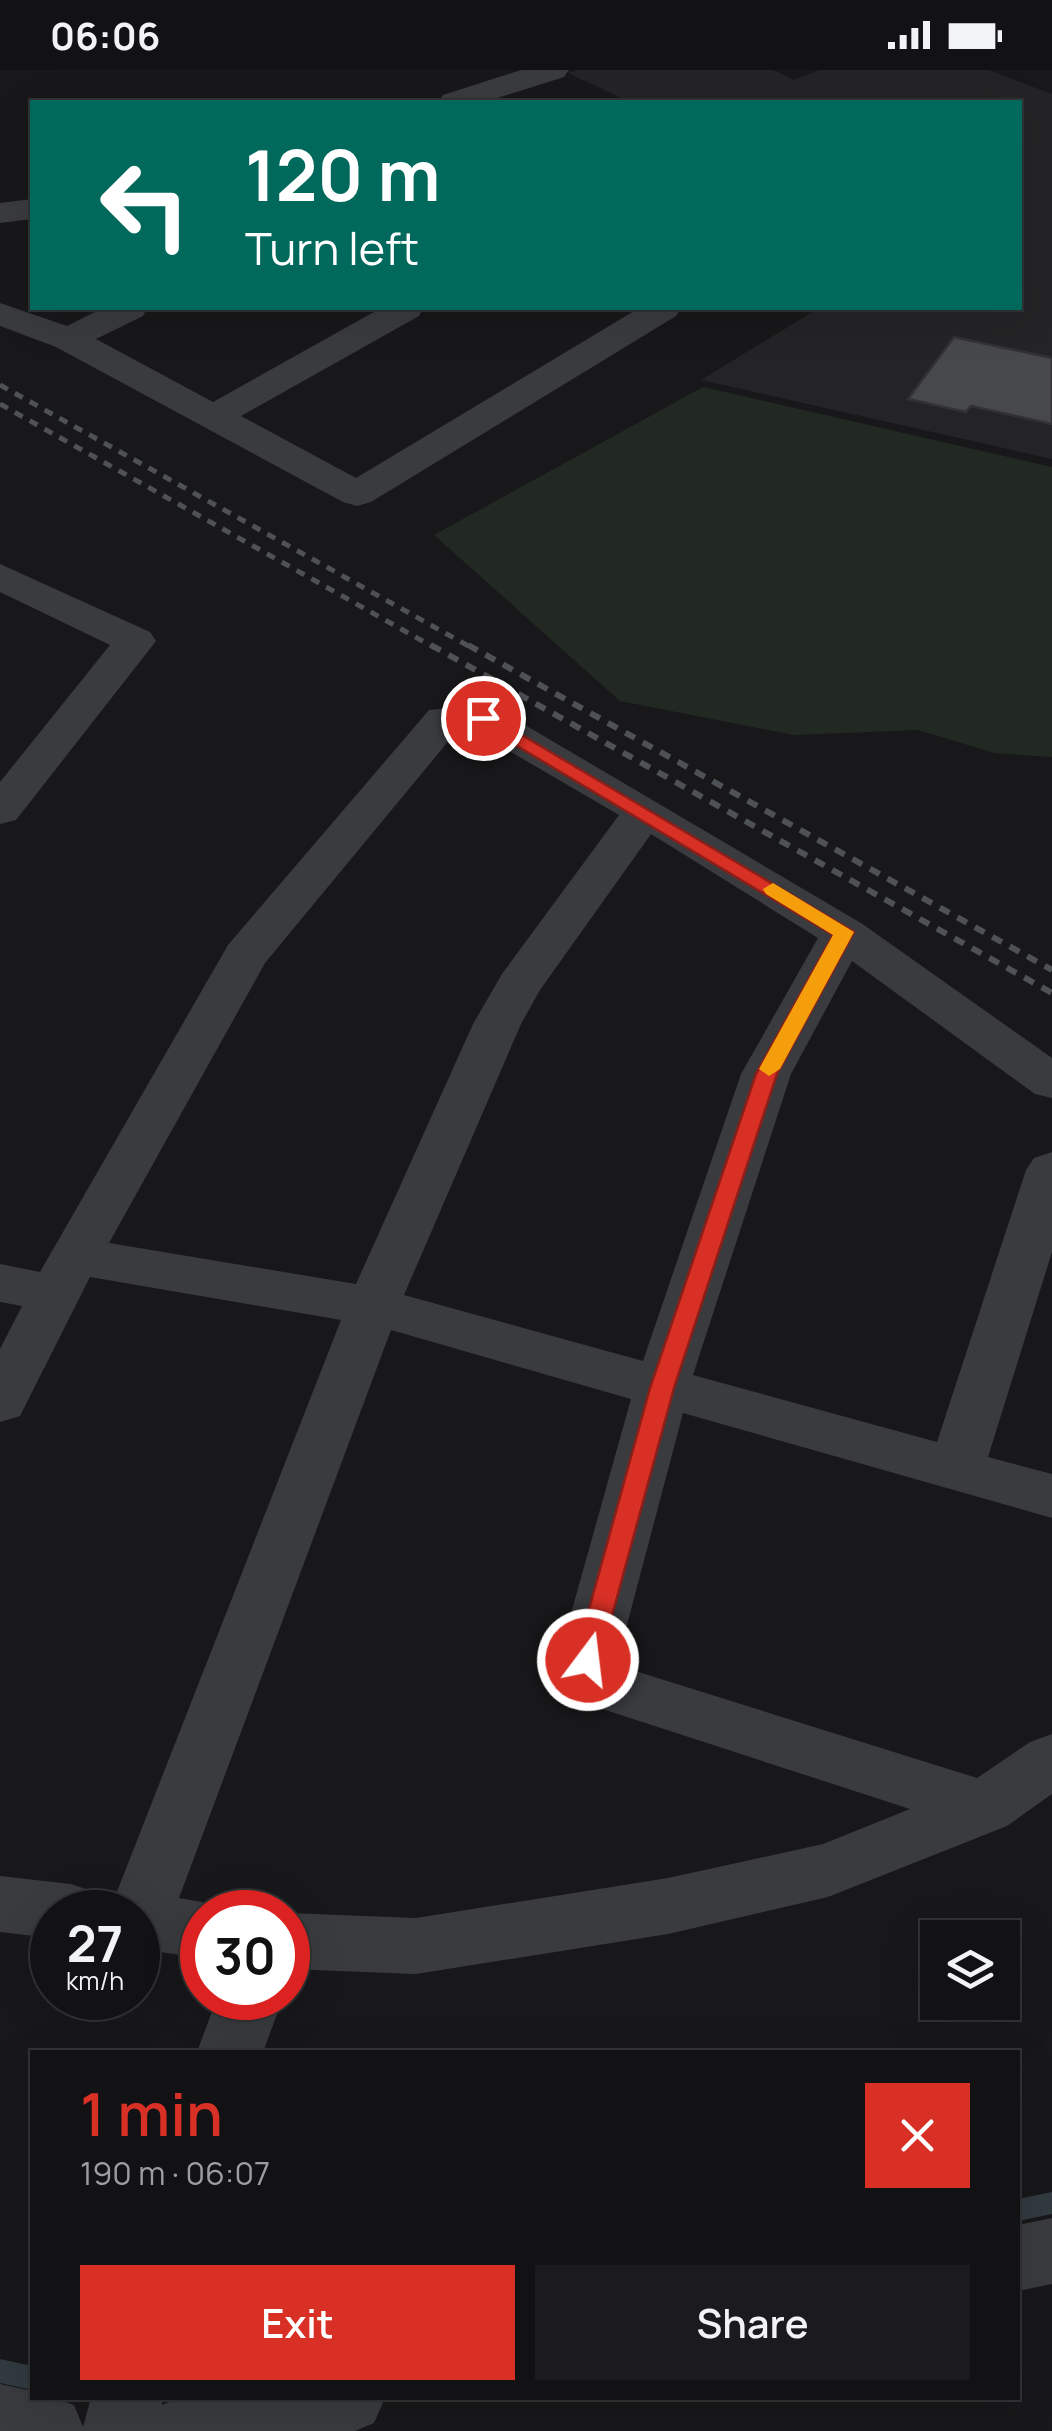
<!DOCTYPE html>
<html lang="en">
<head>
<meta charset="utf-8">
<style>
	:root { --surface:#121214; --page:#1b1b1d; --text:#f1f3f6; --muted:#9c9ea0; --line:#313234; --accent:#d93025 }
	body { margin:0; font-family:Manrope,sans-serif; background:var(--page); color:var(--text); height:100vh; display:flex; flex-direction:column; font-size:38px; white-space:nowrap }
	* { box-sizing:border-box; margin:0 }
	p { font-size:32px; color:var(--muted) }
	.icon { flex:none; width:55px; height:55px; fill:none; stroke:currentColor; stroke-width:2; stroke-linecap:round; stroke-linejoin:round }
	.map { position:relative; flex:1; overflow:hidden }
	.side { position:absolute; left:30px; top:1980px; width:990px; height:350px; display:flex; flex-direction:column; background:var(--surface); border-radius:0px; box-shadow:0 10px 40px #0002,0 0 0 2px var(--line) }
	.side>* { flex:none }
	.banner { position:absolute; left:30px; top:30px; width:992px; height:210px; border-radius:0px; box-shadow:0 10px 40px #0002,0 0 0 2px var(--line); background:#00695c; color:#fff; overflow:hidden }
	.fabs { position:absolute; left:920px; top:1850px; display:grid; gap:20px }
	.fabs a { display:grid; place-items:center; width:100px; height:100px; border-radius:0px; background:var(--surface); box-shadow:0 10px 40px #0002,0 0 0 2px var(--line); font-size:50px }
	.speed { position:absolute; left:30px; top:1820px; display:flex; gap:20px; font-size:50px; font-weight:700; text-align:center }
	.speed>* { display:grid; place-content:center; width:130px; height:130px; border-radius:50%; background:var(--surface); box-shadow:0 10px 40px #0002,0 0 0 2px var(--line); line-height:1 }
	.speed small { font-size:25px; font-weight:400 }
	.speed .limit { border:15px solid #d22; background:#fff; color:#111 }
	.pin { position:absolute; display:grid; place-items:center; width:85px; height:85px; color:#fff; margin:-42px; border:5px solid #fff; border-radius:50%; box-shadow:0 2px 10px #0007 }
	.me { position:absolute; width:110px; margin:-55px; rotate:15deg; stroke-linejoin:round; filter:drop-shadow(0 0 8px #0008) }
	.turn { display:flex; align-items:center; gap:35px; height:210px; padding:0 50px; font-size:45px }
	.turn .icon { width:130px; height:130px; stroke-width:2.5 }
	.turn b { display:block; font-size:70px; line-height:85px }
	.round { display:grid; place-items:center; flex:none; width:105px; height:105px; border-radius:0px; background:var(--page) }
	.headline { display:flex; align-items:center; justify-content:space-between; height:170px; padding:0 50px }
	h1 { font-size:60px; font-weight:600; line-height:75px; color:var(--accent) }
	.primary-button { display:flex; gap:20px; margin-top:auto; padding:20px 50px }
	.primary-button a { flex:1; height:115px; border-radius:0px; background:var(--accent); color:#fff; font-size:40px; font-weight:600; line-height:115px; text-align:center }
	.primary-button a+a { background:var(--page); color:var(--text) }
	.status { display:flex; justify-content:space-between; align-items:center; height:70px; padding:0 50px; background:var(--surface); direction:ltr }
	.status svg { height:28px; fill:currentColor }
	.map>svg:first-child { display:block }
	.built { fill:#242426 }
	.green { fill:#222922 }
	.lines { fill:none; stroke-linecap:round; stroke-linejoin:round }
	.stream { fill:#313a3f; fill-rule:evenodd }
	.building { fill:#47484c; stroke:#323235; stroke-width:2.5 }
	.street { fill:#393b3e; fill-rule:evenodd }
	.rail-far1 { stroke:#4e5155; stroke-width:5; stroke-dasharray:9 8; stroke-linecap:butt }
	.rail { stroke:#4e5155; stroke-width:6; stroke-dasharray:11 9; stroke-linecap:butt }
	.route { fill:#d93025; stroke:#8d1f18; stroke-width:2.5 }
	.slow { fill:#f59e0b }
</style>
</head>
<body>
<div class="status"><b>06:06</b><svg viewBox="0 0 49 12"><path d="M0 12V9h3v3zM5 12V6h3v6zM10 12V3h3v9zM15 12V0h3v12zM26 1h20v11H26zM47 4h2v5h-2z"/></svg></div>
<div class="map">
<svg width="1052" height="2361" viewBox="0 0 1052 2361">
	<rect width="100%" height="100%" fill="#18181a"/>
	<polygon class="built" points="578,0 773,0 794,10 819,0 989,0 1052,24 1052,389 701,310 819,238 1020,238 1020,32 630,32 568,3"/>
	<polygon class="green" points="703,317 1052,397 1052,687 994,683 918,660 794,665 620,631 434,465"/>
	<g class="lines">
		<g class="stream">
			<polygon points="1052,2122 1052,2144 1018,2151 1018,2129"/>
			<polygon points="0,2289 32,2296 32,2320 0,2313"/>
		</g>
	</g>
	<polygon class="building" points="954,267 1052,288 1052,354 971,336 966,342 908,329"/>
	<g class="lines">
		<g class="street">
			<polygon points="521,0 569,0 564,7 485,32 438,32 443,25"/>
			<polygon points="32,129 32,149 0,153 0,133"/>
			<polygon points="0,233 67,256 103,238 147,238 143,246 96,269 213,332 381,238 423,238 419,246 241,346 356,408 639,238 681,238 676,246 371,432 357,436 343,432 56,277 0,256"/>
			<polygon points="0,494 150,562 156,571 16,750 0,754 0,712 110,575 0,522"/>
			<path d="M 483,635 L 498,639 L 861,853 L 1052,988 L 1052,1028 L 1035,1024 L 852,891 L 791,1004 L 693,1305 L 937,1372 L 1026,1100 L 1034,1088 L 1052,1082 L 1052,1182 L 988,1387 L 1052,1404 L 1052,1448 L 683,1343 L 619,1585 L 632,1600 L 977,1708 L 1030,1672 L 1052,1664 L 1052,1724 L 1007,1756 L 828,1827 L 668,1864 L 416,1904 L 288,1899 L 288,1843 L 416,1848 L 668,1808 L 823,1774 L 910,1739 L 590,1635 L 558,1590 L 631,1329 L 391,1260 L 179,1828 L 202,1832 L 226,1842 L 202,1842 L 202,1888 L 138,1879 L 138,1842 L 109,1842 L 341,1250 L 90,1207 L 20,1346 L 0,1352 L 0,1279 L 22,1236 L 0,1232 L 0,1194 L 40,1202 L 228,875 L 429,640 ZM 475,661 L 619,745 L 502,904 L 473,954 L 356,1214 L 109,1173 L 265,893 L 456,662 ZM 651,764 L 818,868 L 741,1004 L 643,1291 L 404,1225 L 521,954 L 540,920 Z"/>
			<polygon points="0,1806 71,1814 94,1822 103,1842 52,1842 52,1868 0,1862"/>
			<polygon points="217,1928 283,1928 263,1982 197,1982"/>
			<polygon points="1052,2148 1052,2214 1018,2221 1018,2155"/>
			<polygon points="0,2314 32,2321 32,2328 55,2328 74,2335 83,2357 91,2328 163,2328 162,2335 180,2328 385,2328 374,2353 355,2361 0,2361"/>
		</g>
		<g class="rail-far1">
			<polyline points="0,315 472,578"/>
			<polyline points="0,334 435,578"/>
		</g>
		<g class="rail">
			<polyline points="431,575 1052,923"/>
			<polyline points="468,575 1052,900"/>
		</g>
	</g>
	<polygon class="route" points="483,642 854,862 777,1004 674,1318 600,1590 597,1597 588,1600 578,1597 575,1590 650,1318 756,1004 833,865 477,652 477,644"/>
	<polygon class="slow" points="773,813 854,862 780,999 769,1006 759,999 833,865 766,824 763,819"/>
</svg>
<div class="fabs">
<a><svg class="icon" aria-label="layers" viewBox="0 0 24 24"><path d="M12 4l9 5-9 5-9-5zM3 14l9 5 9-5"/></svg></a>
</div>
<div class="speed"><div>27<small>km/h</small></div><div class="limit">30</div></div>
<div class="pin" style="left:483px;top:648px;background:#d93025"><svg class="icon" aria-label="arrive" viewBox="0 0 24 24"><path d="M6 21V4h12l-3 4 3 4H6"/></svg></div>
<svg class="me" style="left:588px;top:1590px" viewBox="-20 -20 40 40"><circle r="17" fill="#d93025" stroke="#fff" stroke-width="3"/><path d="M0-11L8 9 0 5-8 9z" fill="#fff"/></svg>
<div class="banner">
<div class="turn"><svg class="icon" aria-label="left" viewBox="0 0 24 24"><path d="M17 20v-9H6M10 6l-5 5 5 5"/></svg><div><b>120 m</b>Turn left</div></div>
</div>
<section class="side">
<div class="headline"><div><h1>1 min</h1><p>190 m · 06:07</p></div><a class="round" style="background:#d93025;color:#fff"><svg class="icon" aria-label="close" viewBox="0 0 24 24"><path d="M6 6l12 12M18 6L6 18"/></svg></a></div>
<div class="primary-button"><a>Exit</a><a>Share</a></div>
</section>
</div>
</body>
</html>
